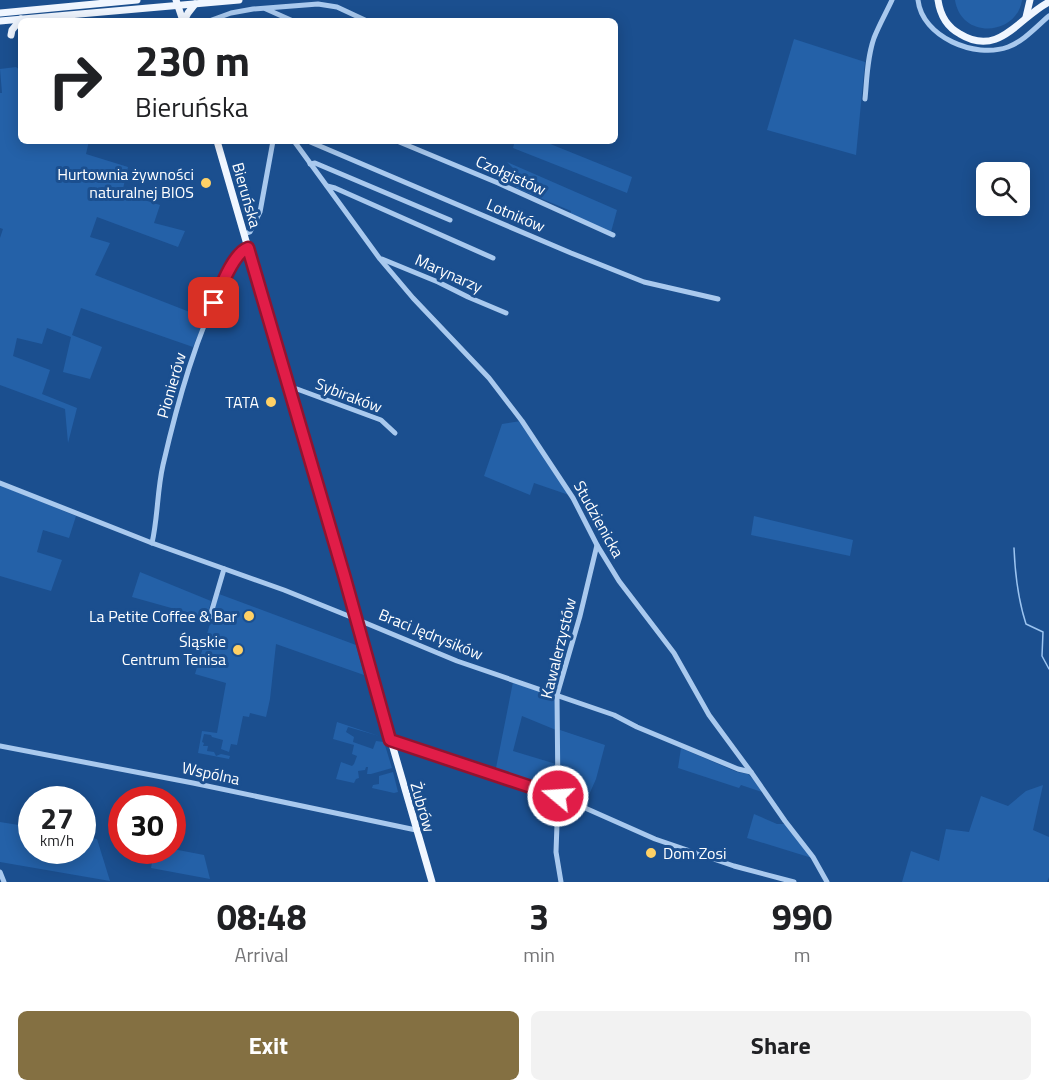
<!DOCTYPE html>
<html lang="en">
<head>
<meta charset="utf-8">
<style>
	:root { --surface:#fff; --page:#f2f2f2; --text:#202124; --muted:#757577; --accent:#847042 }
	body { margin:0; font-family:"Titillium Web",sans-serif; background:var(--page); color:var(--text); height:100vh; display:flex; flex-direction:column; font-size:22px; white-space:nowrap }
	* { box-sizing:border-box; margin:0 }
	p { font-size:20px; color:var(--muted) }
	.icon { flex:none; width:33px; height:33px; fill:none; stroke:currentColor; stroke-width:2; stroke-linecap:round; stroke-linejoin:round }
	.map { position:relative; height:882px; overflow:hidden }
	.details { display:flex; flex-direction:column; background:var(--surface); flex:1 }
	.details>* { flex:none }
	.guide { position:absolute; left:18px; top:18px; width:600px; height:126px; border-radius:9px; box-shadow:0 3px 15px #0003; background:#fff; color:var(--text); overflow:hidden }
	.buttons { position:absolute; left:976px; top:162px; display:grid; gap:12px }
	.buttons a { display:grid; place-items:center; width:54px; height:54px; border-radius:9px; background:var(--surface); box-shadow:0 3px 15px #0003; font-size:30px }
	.speed { position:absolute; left:18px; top:786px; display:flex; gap:12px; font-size:30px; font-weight:700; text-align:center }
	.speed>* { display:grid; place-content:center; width:78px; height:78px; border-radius:50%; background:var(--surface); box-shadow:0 3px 15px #0003; line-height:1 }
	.speed small { font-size:15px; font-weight:400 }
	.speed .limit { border:9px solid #d22; background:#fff; color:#111 }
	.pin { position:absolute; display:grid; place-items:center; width:51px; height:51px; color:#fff; margin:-26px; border-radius:12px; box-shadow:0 3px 9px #0006 }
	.me { position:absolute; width:66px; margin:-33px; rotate:288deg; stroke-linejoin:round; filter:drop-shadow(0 0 4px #0008) }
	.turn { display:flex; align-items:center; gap:21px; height:126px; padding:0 18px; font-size:27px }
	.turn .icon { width:78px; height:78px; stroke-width:2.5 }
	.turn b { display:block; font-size:42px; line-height:51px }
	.eta { display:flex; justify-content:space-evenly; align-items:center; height:102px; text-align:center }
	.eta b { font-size:36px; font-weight:700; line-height:42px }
	.primary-button { display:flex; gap:12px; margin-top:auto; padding:12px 18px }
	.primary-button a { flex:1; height:69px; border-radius:9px; background:var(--accent); color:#fff; font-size:24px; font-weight:700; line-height:69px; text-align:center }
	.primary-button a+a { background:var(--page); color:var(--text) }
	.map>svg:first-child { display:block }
	.green { fill:#2461a8 }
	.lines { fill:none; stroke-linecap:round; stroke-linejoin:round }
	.stream { stroke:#9cc4f0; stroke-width:1.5 }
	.minor { stroke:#a9c9ee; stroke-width:5 }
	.major { stroke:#f0f6ff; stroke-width:7 }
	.route-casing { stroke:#92132f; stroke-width:15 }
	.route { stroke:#e11d48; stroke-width:10 }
	.poi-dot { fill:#ffd166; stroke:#1b4f8f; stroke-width:2 }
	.labels { text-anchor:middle; stroke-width:6; stroke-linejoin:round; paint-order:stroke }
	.poi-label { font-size:16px; fill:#fff; stroke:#1b4f8f; text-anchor:end }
	.street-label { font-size:16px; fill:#fff; stroke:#1b4f8f }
</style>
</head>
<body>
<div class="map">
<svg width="1049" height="882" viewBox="0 0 1049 882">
	<rect width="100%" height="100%" fill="#1b4f8f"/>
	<g class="green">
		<path d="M 955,0 L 1022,0 C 1017,36 961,40 955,0 Z"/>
		<polygon points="794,39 865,62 856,155 767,130"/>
		<polygon points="16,67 21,71 21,141 89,141 86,154 128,167 122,193 160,205 154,223 185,231 178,247 97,217 90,237 110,243 95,275 205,318 193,347 81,308 72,335 102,347 90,379 63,372 71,337 47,328 42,344 17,338 13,356 50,370 42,394 77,408 68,443 65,409 0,385 0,238 3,229 0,228 0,93 2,93 0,69"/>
		<polygon points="508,141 543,141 632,177 627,193 513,148 514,144"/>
		<polygon points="507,162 617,210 611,232 618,237 569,216 571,211 516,188 518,173"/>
		<polygon points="521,421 569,495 534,483 530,495 484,476 502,424"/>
		<polygon points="0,485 76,516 69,538 43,530 37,552 62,560 51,591 0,576"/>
		<polygon points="754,516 853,540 850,556 751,535"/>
		<polygon points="140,572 211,601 207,618 132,597"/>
		<polygon points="219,594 356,645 364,675 276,644 270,699 266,717 250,713 249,717 243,716 237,745 231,744 229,752 221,749 223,740 212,737 211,735 204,734 202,742 204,743 203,746 208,746 207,751 214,752 216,756 221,754 230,756 229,759 198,753 202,731 217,733 226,683 195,674"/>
		<polygon points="513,682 556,696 556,730 522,716 513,751 556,764 556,794 495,773"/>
		<polygon points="337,722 379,736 348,727 346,732 354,737 353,742 373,749 376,741 384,742 392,768 371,774 367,774 368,767 366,767 365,770 358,771 359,778 356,779 354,783 336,779 341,762 352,766 354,764 357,756 352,754 354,745 333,739"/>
		<polygon points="560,730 605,745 596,779 584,806 559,795"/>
		<polygon points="681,748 737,772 748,774 759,786 762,792 741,785 739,788 678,768"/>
		<polygon points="393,772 398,792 394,793 372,788 373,785 379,784 379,776"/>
		<polygon points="1043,785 1033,830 1049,837 1049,877 1047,882 902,882 911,851 939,861 946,829 969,832 981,796 1008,806 1026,791"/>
		<polygon points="754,814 777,824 785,824 812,858 747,838"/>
		<polygon points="0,822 31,827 32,850 82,850 83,836 97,839 110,881 0,862"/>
		<polygon points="173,849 204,855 210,879 151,868 154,851 172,850"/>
	</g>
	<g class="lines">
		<path class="stream" d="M 1014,548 C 1015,574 1018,599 1026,624 L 1043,632 L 1042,656 L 1049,669"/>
		<g class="minor">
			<path d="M 918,0 C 922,37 975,59 1008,47 C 1024,41 1036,27 1049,16"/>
			<polyline points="266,9 293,21"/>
			<polyline points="209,21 231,13 253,9 318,4 337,7 367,21"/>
			<path d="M 865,99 C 867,79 867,58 874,38 C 879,25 886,13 892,0"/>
			<polyline points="294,141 380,259 413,298 489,378 522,421 573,498 597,545 619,581 674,653 709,715 751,772 785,821 813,857 827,882"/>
			<polyline points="308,141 571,253 644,282 718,299"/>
			<polyline points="397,141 498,183 613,235"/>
			<polyline points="310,164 315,163 450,220"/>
			<polyline points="327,186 335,188 493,258"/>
			<polyline points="244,234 250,232 260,212 273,141"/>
			<polyline points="382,259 438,282 468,297 506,313"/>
			<polyline points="290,391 297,389 381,420 395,433"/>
			<polyline points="0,483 152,543 284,590 356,619 457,661 614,715 637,727 738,769 751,772"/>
			<path d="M 152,543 C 158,517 157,491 163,465 C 178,400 196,336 226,276 C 231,267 237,252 248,248"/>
			<polyline points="209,620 224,569"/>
			<polyline points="390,740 558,796 655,839 734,866 794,882"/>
			<polyline points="0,746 193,783 416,830"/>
			<polyline points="0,872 4,882"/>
			<polyline points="561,882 556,852 558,796 557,695 580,616 597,545"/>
		</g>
		<g class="major">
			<polyline points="176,0 183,21"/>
			<path d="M 938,0 C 940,14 947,27 960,34 C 999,58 1019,17 1049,2"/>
			<polyline points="0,13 137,0"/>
			<polyline points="1026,17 1030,0"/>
			<polyline points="0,21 239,0"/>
			<polyline points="184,21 188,13 195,4"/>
			<polyline points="11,35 12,30 21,19"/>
			<polyline points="217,141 432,882"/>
		</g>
	</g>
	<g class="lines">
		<g class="route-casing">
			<path id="route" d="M 214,303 C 220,289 233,253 248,248 L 344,575 L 390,740 L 558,796"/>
		</g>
		<use href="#route" class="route"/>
	</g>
	<g class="poi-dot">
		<circle cx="206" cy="183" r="6"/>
		<circle cx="271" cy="402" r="6"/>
		<circle cx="249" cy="616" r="6"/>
		<circle cx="238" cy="650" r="6"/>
		<circle cx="651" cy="853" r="6"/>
	</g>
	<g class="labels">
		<g class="poi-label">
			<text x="194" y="180">Hurtownia żywności<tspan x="194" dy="18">naturalnej BIOS</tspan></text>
			<text x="259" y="408">TATA</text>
			<text x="237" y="622">La Petite Coffee &amp; Bar</text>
			<text x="226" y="647">Śląskie<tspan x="226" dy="18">Centrum Tenisa</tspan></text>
			<text x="663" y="859" text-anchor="start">Dom Zosi</text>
		</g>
		<g class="street-label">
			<text transform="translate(511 175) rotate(24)" y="6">Czołgistów</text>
			<text transform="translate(247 195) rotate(74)" y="6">Bieruńska</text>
			<text transform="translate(516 215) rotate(23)" y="6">Lotników</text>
			<text transform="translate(449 273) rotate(24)" y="6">Marynarzy</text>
			<text transform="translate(171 385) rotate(-74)" y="6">Pionierów</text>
			<text transform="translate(349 395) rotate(21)" y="6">Sybiraków</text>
			<text transform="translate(599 519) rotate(61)" y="6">Studzienicka</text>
			<text transform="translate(431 634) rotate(22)" y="6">Braci Jędrysików</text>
			<text transform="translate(558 648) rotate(-76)" y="6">Kawalerzystów</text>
			<text transform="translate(211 773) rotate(12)" y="6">Wspólna</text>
			<text transform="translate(423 807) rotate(74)" y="6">Żubrów</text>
		</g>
	</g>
</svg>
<div class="buttons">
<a><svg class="icon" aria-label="search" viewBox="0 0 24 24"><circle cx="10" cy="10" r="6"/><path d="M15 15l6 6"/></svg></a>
</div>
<div class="speed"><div>27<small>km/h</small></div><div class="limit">30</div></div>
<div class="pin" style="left:214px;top:303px;background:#d93025"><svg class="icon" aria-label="arrive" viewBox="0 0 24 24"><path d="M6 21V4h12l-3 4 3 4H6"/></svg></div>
<svg class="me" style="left:558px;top:796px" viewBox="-20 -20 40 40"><circle r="17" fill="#e11d48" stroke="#fff" stroke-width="3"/><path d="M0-11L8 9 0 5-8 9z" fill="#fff"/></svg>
<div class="guide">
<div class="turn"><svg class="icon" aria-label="right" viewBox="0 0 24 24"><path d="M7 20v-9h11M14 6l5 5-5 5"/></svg><div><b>230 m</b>Bieruńska</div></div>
</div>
</div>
<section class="details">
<div class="eta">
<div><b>08:48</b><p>Arrival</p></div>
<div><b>3</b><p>min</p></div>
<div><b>990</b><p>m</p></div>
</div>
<div class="primary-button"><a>Exit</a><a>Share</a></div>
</section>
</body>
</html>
